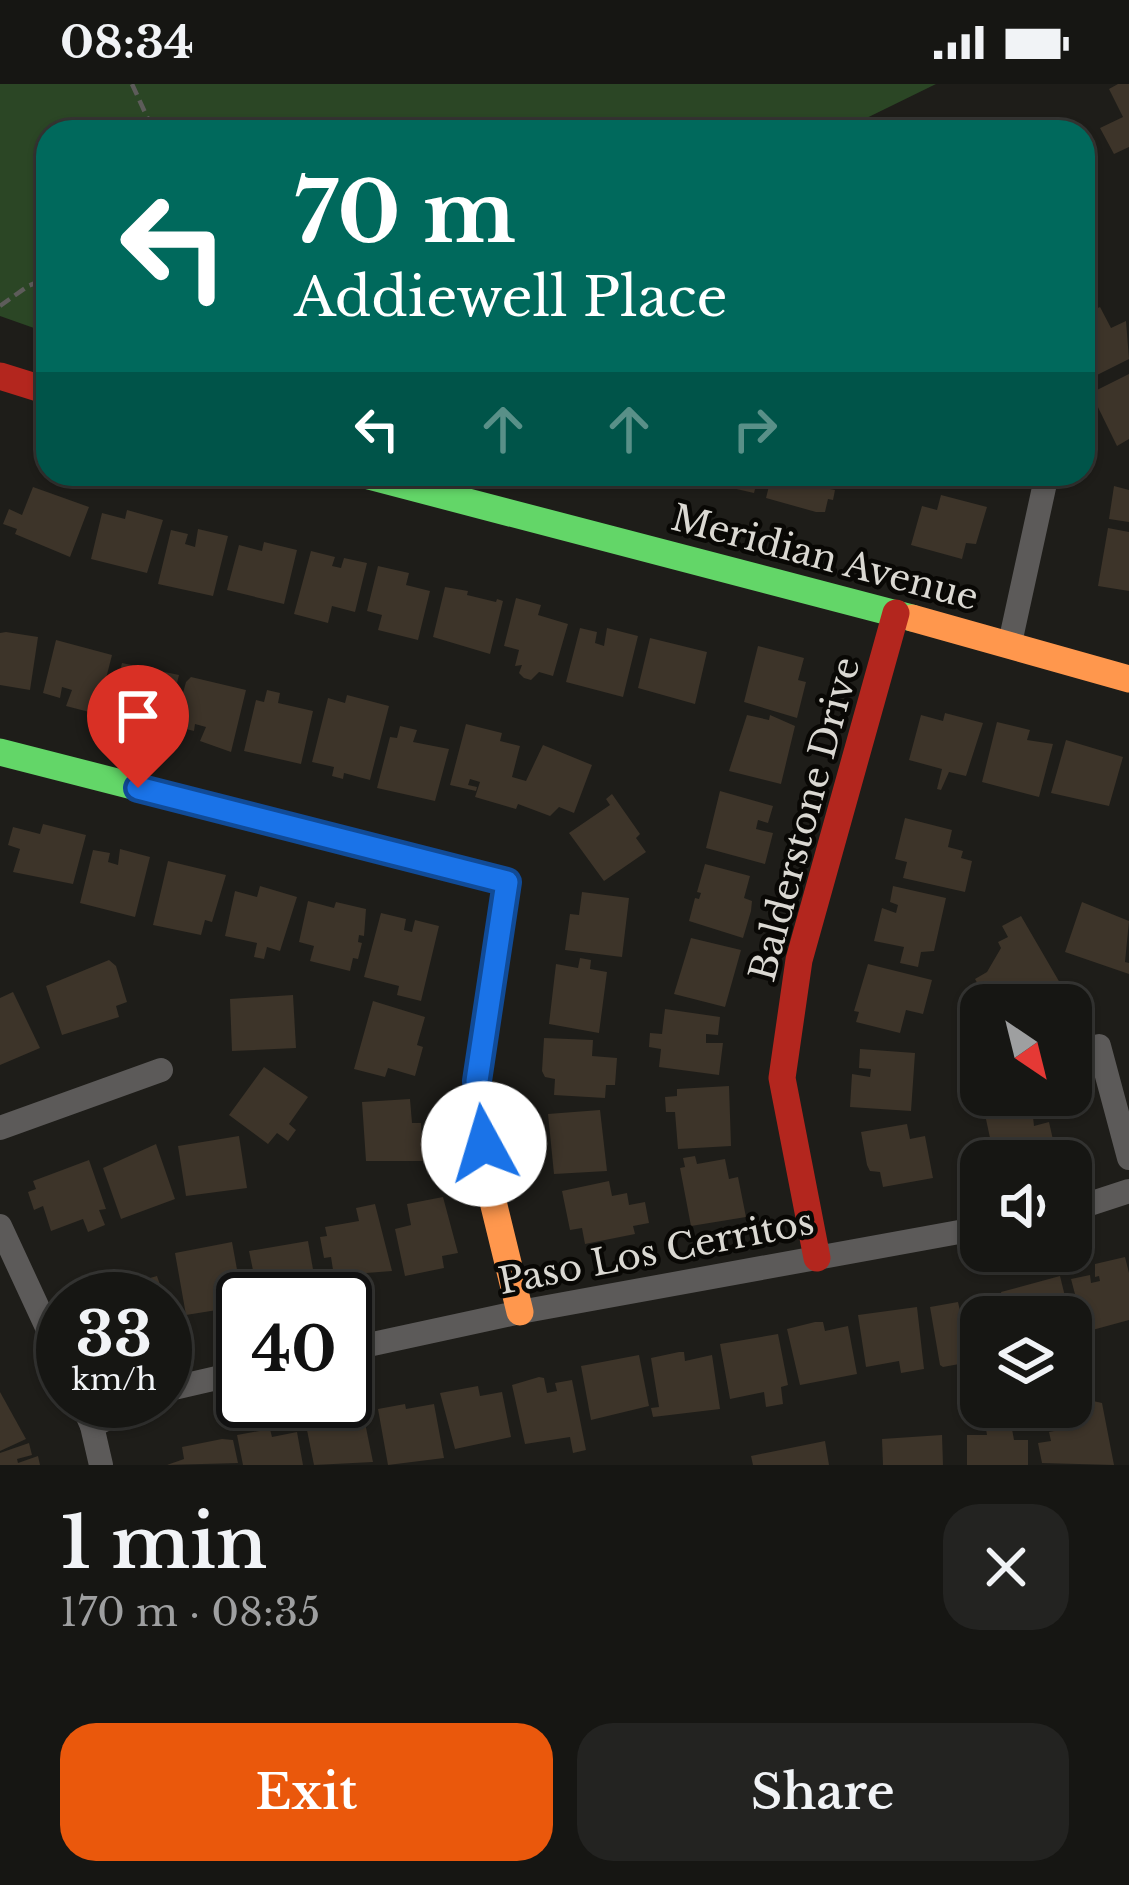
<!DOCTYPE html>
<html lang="en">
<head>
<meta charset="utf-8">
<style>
	:root { --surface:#161613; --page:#232321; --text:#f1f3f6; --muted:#9e9fa0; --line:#353533; --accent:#ea580c }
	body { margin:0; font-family:"Libre Baskerville",serif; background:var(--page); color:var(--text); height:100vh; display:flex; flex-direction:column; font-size:45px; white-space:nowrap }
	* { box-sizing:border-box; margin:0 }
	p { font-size:39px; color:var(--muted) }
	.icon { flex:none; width:66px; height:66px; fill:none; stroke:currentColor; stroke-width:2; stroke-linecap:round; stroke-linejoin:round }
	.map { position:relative; height:1381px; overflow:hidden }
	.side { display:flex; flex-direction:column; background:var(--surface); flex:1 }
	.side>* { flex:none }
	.top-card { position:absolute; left:36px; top:36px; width:1059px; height:366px; border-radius:36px; box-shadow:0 3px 9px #0004,0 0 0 3px var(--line); background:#00695c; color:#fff; overflow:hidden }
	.needle { width:78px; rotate:145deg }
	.controls { position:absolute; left:960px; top:900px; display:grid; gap:24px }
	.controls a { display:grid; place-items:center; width:132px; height:132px; border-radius:24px; background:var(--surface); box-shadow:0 3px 9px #0004,0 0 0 3px var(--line); font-size:60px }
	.speed { position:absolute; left:36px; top:1188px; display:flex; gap:24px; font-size:60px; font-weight:700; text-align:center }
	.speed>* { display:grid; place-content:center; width:156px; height:156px; border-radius:50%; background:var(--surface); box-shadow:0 3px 9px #0004,0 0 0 3px var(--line); line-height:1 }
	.speed small { font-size:30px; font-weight:400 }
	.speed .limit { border:6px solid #111; border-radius:18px; background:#fff; color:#111 }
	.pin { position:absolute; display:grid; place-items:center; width:102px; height:102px; color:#fff; margin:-123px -51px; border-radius:50% 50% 50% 0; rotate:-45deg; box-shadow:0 0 12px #0007 }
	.pin .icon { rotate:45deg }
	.me { position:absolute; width:132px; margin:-66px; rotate:354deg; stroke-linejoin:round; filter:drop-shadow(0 0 9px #0008) }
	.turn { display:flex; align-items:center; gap:42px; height:252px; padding:0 60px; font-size:54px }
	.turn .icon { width:156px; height:156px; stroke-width:2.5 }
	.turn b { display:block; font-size:84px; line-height:102px }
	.lanes { display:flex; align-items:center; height:114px; padding:0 60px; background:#0003; justify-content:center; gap:60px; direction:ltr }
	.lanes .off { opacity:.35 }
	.round { display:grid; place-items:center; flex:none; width:126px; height:126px; border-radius:36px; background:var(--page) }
	.head { display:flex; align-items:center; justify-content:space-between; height:204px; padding:0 60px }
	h1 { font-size:72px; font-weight:600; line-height:90px }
	.button { display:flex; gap:24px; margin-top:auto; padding:24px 60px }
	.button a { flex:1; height:138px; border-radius:36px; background:var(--accent); color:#fff; font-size:48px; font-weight:600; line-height:138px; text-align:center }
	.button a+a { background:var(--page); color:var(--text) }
	.status { display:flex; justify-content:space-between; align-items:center; height:84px; padding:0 60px; background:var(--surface); direction:ltr }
	.status svg { height:33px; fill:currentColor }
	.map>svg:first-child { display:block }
	.green { fill:#2b4625 }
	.building { fill:#3d3429 }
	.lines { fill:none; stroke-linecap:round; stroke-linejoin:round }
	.path { stroke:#5d5c5a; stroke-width:4.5; stroke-dasharray:12 6; stroke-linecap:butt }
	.street { stroke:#5c5a59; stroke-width:24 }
	.fast { stroke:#63d668; stroke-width:27 }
	.slow { stroke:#ff974d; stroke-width:27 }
	.jam { stroke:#b3261e; stroke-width:27 }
	.route-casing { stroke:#114b97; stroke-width:30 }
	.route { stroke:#1a73e8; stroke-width:21 }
	.labels { text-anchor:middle; stroke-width:9; stroke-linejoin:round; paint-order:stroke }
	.street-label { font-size:36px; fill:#dad8d2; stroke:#090805 }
</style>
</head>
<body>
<div class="status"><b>08:34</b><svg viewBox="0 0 49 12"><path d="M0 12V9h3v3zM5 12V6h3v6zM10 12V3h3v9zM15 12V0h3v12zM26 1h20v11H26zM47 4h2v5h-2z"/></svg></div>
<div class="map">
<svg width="1129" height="1381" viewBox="0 0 1129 1381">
	<rect width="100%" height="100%" fill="#1e1d19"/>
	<polygon class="green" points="0,0 936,0 838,48 48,48 48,249 0,232"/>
	<g class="building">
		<polygon points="1118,0 1129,0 1129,63 1114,70 1100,44 1123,33 1109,5"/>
		<polygon points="1100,223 1111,244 1126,237 1129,275 1083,298 1083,231"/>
		<polygon points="1129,290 1129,355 1117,362 1091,309"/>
		<polygon points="702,390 759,390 754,409 732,404 734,398 723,396 722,404 700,399"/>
		<polygon points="772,390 833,390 830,405 835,406 833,416 828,415 825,428 816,428 766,414"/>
		<polygon points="1114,402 1129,406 1129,438 1109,435"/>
		<polygon points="33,403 89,423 70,473 15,450 17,445 3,440 9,425 22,431"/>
		<polygon points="941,411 987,423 976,460 966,459 962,475 911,461 922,422 937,426"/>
		<polygon points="127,426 163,436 147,489 91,475 102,429 125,435"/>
		<polygon points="1108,444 1129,448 1129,507 1098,502"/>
		<polygon points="198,445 228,452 213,512 158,500 171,446 188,450 185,460 195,463"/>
		<polygon points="264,458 297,466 284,520 227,506 239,461 262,467"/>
		<polygon points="311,467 335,473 332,482 341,484 344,474 367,479 355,528 332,522 328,539 294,530"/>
		<polygon points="378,482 409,489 406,501 430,507 418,556 378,546 382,531 367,527"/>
		<polygon points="445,503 468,507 467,511 496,518 497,515 503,517 490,570 433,553"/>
		<polygon points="516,514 541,521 538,531 568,540 553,592 539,588 531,596 524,594 519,589 522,581 515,582 519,566 504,562"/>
		<polygon points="580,544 597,548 595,559 604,562 607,544 638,552 623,613 566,598"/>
		<polygon points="6,548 38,553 30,606 0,601 0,549"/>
		<polygon points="650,554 707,568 695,620 638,604"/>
		<polygon points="56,556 112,571 97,630 66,622 72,606 62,603 60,614 43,609"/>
		<polygon points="758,562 804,574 798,596 806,598 797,634 744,618"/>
		<polygon points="122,579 179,591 166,643 110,629"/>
		<polygon points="191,593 246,606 231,668 200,657 206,643 195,640 194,647 174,642 186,598"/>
		<polygon points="267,606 280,609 278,619 313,627 301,680 244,667 256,616 264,618"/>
		<polygon points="347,611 389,622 370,696 344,689 343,695 332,692 334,683 312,678 328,614 345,619"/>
		<polygon points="945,629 983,639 966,692 949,688 941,706 937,705 942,685 909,676 921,631 943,637"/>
		<polygon points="747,631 769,636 770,631 795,642 781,700 729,687"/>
		<polygon points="997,638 1030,646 1027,656 1053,660 1039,713 982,698"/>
		<polygon points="466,640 502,649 500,657 520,662 512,693 526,697 543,661 592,681 574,729 559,723 550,732 518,720 516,725 475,713 480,698 470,695 468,701 477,703 476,707 450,701"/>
		<polygon points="400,642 417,646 413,658 449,665 435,717 377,704 390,653 397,654"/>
		<polygon points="1066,656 1123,673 1109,722 1051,709"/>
		<polygon points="720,707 773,722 768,739 758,736 756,745 773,749 765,780 706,764"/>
		<polygon points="612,710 640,750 636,754 646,768 604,797 569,749 610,721 606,715"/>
		<polygon points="905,734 952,746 948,763 963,767 961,774 972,777 965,808 903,794 907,778 895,775"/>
		<polygon points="43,740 86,751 73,800 13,788 20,765 8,761 13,743 40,750"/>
		<polygon points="120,765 150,773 135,833 80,819 93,766 110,769 108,778 118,781"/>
		<polygon points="168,777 226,791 212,838 205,836 201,851 153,841"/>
		<polygon points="705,780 750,792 744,814 752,817 751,827 743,854 689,837 695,814 699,815 701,809 697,808"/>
		<polygon points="260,802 297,813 280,867 267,863 264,875 254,873 257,859 225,852 235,807 257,813"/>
		<polygon points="893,802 946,814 934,867 921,868 918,883 900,879 904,863 874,857 882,824 896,829 898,821 890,818"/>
		<polygon points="582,808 629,814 622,873 565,866 570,830 579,831"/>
		<polygon points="308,817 334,824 336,818 366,825 364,852 359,851 358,858 362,859 358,875 353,874 350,887 310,877 314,862 299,858"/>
		<polygon points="1082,818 1129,837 1125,878 1129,879 1129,890 1065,868"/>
		<polygon points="381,829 406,835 404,846 412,848 415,836 439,842 421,917 397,911 399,902 364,893"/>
		<polygon points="1021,832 1060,899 1024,921 1005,921 998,908 986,915 975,895 987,888 1001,864 998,858 1008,853 1002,842"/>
		<polygon points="691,854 741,866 725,923 674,910"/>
		<polygon points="580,874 591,876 590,885 607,888 599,949 549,940 556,880 578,884"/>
		<polygon points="109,876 116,882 127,918 116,922 119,933 62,951 46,902"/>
		<polygon points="868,880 932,896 923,930 906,926 900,949 856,938 859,928 854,927"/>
		<polygon points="13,908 40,964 0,981 0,914"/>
		<polygon points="293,911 296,964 232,967 230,915"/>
		<polygon points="373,917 425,933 417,961 423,963 415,992 388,984 385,993 354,985"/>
		<polygon points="665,925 720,933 718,951 706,950 706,959 723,959 719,991 659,983 661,965 649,963 650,949 662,950"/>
		<polygon points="973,932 981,935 981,996 959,991"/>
		<polygon points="544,954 593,956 592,972 617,974 615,1001 606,1001 605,1014 554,1011 555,995 545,993 542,987"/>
		<polygon points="860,965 915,969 911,1027 850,1023 852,990 870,993 871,985 859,984"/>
		<polygon points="264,983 308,1013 289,1040 296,1046 288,1057 277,1049 268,1060 229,1031"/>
		<polygon points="729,1002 731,1062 678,1065 675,1028 666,1028 665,1013 677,1012 677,1005"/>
		<polygon points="1038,1014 1042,1031 1033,1033 1034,1042 1049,1038 1056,1069 1029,1077 995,1077 984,1026"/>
		<polygon points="410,1015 412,1039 421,1039 423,1077 366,1077 362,1018"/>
		<polygon points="600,1026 607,1087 554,1090 548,1030"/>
		<polygon points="907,1040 910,1055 925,1052 933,1094 883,1103 880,1088 870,1087 867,1081 861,1048"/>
		<polygon points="239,1052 247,1104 186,1112 178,1062"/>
		<polygon points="156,1060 175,1115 121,1135 103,1084"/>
		<polygon points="695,1072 697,1080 725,1075 729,1095 738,1093 746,1133 691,1142 680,1084 685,1083 683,1074"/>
		<polygon points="89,1076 106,1125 99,1126 105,1141 88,1148 83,1135 51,1147 43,1122 34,1126 28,1108 36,1105 33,1097"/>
		<polygon points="609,1097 612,1112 627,1109 629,1121 645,1118 649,1139 633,1142 635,1150 585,1160 582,1144 570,1146 562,1107"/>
		<polygon points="443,1113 458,1169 442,1172 444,1184 405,1192 395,1145 411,1141 407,1120"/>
		<polygon points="375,1120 392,1187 366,1189 368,1199 336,1205 331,1173 324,1174 320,1153 327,1152 325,1143 359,1137 356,1124"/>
		<polygon points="308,1157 317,1208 286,1215 259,1215 249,1167"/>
		<polygon points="232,1158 242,1213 216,1218 217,1226 186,1231 175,1169"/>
		<polygon points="1125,1173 1129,1189 1129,1236 1085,1248 1071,1195 1090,1191 1091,1199 1100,1197 1099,1192 1095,1193 1095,1180"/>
		<polygon points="157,1192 165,1215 103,1215 101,1208"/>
		<polygon points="1060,1192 1070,1233 1008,1233 1001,1208"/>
		<polygon points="958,1218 962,1236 981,1232 981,1276 943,1283 940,1281 930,1223"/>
		<polygon points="917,1223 924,1285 901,1289 899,1277 866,1283 858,1231"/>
		<polygon points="815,1238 823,1238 825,1247 848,1242 857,1290 800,1301 787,1245"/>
		<polygon points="778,1250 788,1301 781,1303 783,1320 766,1323 764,1308 730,1315 720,1260"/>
		<polygon points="679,1268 684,1268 685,1277 712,1271 720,1325 653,1333 651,1324 659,1323 651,1274"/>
		<polygon points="639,1271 649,1322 591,1336 581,1282"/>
		<polygon points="539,1293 544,1294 547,1309 557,1307 555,1299 572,1296 586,1366 573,1369 570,1353 525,1360 512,1301"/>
		<polygon points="478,1302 480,1312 502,1308 511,1353 455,1365 440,1309"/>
		<polygon points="0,1308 26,1355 0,1367"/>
		<polygon points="1093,1317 1102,1319 1114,1381 1042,1379 1038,1359 1051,1357 1049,1348 1070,1344 1069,1338 1074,1338 1072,1325"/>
		<polygon points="405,1320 406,1325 434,1320 444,1374 388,1381 378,1325"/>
		<polygon points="363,1329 373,1378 314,1381 306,1341"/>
		<polygon points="270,1345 272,1353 297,1348 303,1381 243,1381 237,1351"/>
		<polygon points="986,1345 1012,1345 1014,1356 1028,1356 1028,1381 967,1381 967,1351 987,1351"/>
		<polygon points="942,1351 943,1381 883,1381 882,1355"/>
		<polygon points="222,1355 233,1356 238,1379 167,1381 184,1375 182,1363"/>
		<polygon points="825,1357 829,1381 753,1381 751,1372"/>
		<polygon points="29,1359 32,1371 17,1375 18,1379 38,1372 40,1381 0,1381 0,1369"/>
	</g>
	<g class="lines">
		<g class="path">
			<polyline points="132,0 148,35 149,48"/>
			<polyline points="0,222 28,202 48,194"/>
		</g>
		<g class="street">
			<polyline points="1010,559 1047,390"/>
			<polyline points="1099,962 1129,1074"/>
			<polyline points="0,1044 161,986"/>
			<polyline points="1071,1126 1129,1107"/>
			<polyline points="0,1142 63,1278"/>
			<polyline points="345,1266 520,1228 981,1144"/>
			<polyline points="165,1306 243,1288"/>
			<polyline points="81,1317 92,1342 101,1381"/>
			<polyline points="92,1342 142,1317"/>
		</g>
		<g class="fast">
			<polyline points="361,390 912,534"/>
			<polyline points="0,668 507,798 488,925"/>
		</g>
		<g class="slow">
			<polyline points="912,534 1129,595"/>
			<polyline points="488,925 477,996 487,1093 520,1228"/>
		</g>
		<g class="jam">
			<polyline points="0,292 48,307"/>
			<polyline points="817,1174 782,994 799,876 896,529"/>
		</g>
	</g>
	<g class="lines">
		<g class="route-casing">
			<polyline id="route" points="138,704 507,798 477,997 484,1060"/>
		</g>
		<use href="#route" class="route"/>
	</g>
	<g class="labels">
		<g class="street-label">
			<text transform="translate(825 473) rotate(15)" y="13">Meridian Avenue</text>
			<text transform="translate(804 735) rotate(-75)" y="13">Balderstone Drive</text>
			<text transform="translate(656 1167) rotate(-11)" y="13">Paso Los Cerritos</text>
		</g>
	</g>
</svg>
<div class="controls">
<a><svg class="needle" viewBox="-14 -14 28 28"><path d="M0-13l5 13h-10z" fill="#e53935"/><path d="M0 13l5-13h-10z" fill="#9e9fa0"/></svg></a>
<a><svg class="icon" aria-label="sound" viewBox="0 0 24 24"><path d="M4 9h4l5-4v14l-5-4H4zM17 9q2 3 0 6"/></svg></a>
<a><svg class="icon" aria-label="layers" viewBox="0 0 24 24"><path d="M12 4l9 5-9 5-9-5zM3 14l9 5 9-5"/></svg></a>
</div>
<div class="speed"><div>33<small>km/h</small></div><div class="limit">40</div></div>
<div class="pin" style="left:138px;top:704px;background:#d93025"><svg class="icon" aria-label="arrive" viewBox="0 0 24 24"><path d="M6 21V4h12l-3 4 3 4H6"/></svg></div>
<svg class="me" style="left:484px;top:1060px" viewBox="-20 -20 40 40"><circle r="19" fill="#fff"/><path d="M0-13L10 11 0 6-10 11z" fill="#1a73e8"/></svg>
<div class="top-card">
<div class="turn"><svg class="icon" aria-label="left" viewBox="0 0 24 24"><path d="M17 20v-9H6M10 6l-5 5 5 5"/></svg><div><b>70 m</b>Addiewell Place</div></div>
<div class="lanes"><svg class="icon" aria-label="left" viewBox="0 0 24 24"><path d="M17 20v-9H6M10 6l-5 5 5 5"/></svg><svg class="icon off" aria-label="ahead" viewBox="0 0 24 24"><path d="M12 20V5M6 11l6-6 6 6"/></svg><svg class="icon off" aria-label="ahead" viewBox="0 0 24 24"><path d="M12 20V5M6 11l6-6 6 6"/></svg><svg class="icon off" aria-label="right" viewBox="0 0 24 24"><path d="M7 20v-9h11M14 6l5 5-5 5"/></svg></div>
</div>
</div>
<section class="side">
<div class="head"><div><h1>1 min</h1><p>170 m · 08:35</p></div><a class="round"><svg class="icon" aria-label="close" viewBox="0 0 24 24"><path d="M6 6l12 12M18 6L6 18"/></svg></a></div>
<div class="button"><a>Exit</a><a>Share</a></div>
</section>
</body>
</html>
